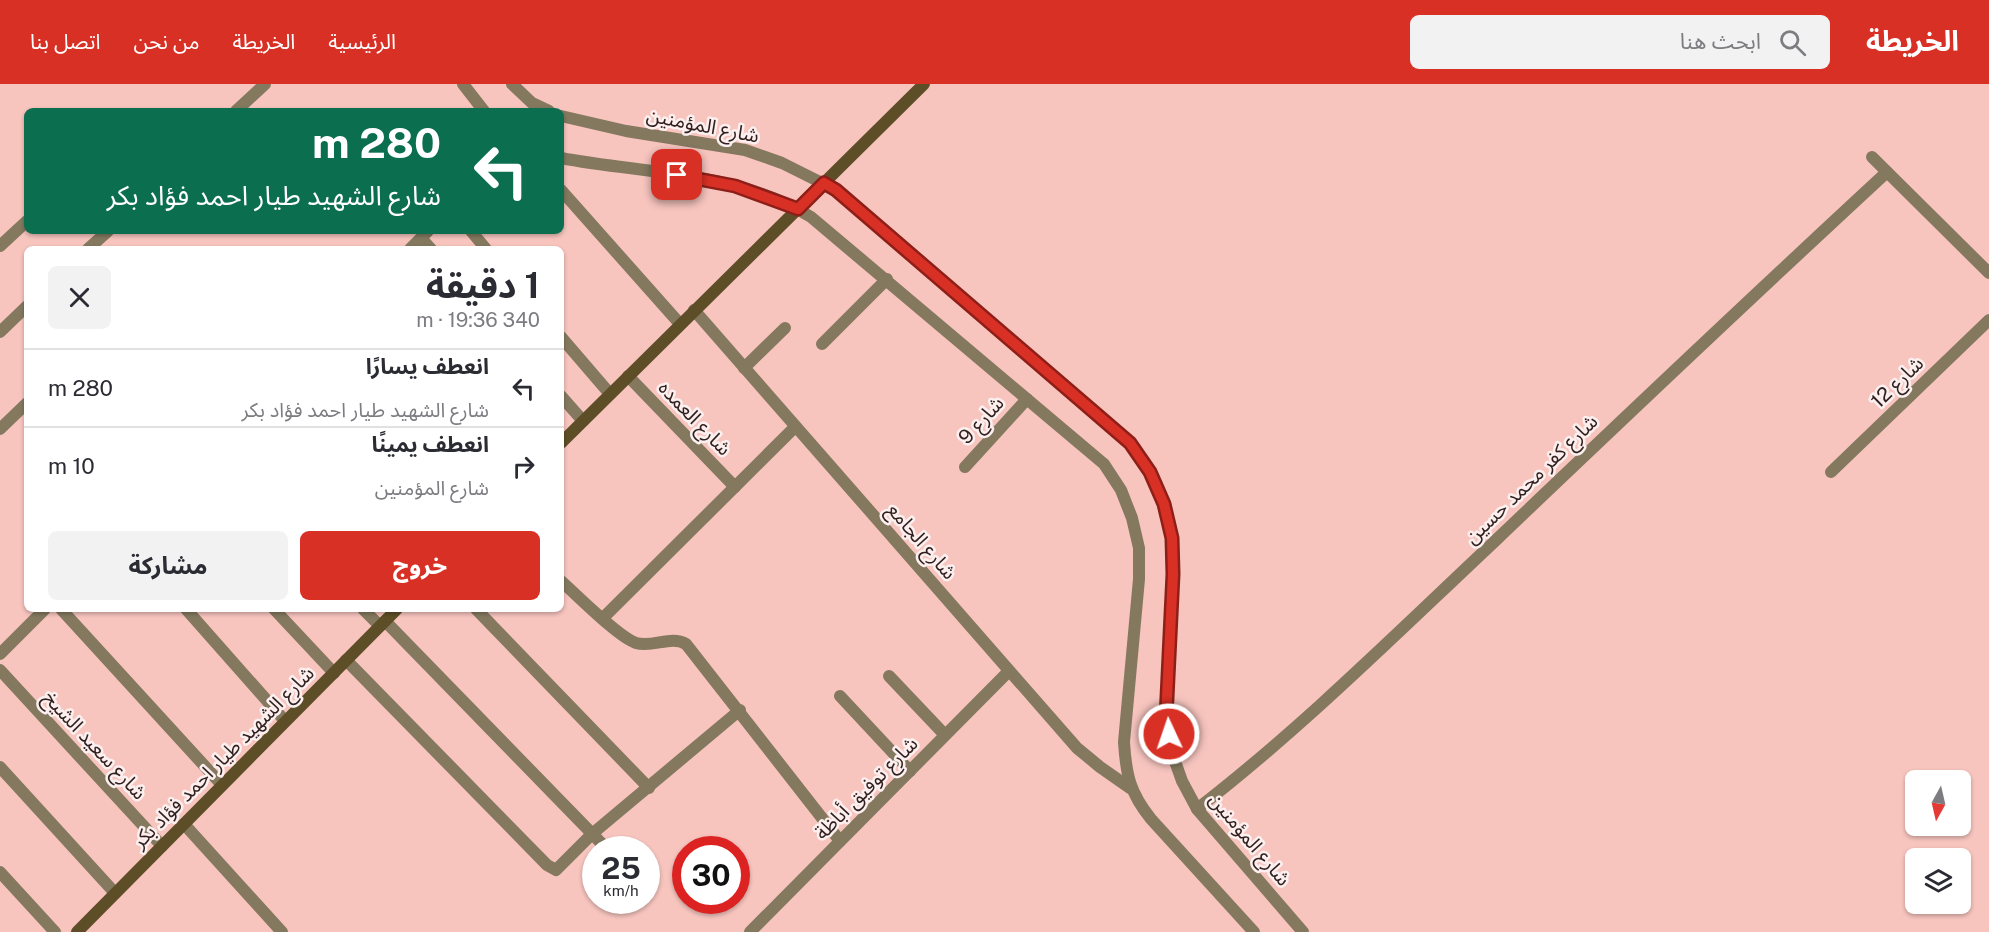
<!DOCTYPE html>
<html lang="ar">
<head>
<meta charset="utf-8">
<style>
	:root { --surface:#fff; --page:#f2f2f3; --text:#2b2b33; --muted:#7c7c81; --line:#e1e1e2; --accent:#d93025 }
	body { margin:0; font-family:"Public Sans","Noto Sans Arabic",sans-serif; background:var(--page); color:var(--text); direction:rtl; height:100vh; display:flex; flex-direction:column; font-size:22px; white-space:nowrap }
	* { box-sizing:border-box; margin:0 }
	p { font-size:20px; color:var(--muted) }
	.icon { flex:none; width:33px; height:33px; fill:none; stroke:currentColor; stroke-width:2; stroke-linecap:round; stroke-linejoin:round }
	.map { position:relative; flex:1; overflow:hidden; direction:ltr }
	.side { position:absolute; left:24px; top:162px; width:540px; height:366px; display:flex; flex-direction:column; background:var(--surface); border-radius:9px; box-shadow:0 2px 4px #0004; direction:rtl }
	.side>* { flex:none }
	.banner { position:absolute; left:24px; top:24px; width:540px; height:126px; border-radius:9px; box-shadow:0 2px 4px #0004; direction:rtl; background:#0b6e4f; color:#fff; overflow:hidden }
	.needle { width:39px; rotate:188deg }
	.tools { position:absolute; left:1905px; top:686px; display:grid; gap:12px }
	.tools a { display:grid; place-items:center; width:66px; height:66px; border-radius:9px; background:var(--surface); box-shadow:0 2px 4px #0004; font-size:30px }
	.speed { position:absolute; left:582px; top:752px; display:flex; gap:12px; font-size:30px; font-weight:700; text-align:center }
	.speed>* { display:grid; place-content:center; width:78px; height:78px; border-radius:50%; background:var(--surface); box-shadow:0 2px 4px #0004; line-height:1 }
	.speed small { font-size:15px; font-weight:400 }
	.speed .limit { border:9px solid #d22; background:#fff; color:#111 }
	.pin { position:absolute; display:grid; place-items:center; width:51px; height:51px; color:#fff; margin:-26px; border-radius:12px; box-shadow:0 3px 9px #0006 }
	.me { position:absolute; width:66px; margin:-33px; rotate:357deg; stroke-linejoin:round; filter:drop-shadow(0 0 4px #0008) }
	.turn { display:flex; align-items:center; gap:21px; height:126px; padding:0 24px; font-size:27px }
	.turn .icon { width:78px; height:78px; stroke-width:2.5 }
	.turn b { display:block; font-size:42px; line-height:51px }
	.round { display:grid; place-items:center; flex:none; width:63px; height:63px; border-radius:9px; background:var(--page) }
	.head { display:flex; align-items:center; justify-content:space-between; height:102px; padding:0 24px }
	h1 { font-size:36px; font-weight:700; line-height:45px }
	.cta { display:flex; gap:12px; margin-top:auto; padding:12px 24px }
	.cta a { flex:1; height:69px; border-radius:9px; background:var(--accent); color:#fff; font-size:24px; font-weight:700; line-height:69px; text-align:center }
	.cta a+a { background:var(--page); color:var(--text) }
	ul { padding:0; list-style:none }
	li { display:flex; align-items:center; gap:18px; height:78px; padding:0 24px; border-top:2px solid var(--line) }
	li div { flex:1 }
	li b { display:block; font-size:22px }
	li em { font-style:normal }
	header { display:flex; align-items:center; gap:36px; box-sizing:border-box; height:84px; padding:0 30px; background:var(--accent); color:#fff }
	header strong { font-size:28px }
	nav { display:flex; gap:33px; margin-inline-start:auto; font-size:21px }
	.search { width:420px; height:54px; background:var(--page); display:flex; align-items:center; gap:15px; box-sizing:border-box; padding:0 21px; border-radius:9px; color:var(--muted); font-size:22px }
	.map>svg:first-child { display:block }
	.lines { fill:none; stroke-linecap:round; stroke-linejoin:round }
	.street { stroke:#84785f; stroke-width:12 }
	.secondary { stroke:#5e4e27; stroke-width:12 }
	.route-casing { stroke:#8d1f18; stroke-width:15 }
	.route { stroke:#d93025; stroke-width:10 }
	.labels { text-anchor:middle; stroke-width:5; stroke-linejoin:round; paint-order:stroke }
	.street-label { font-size:20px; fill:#311f1d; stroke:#fbf0ef }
</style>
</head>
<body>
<header>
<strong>الخريطة</strong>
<div class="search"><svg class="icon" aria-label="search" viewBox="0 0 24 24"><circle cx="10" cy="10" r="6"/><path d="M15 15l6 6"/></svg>ابحث هنا</div>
<nav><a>الرئيسية</a><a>الخريطة</a><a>من نحن</a><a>اتصل بنا</a></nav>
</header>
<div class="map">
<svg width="1989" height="848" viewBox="0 0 1989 848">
	<rect width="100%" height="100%" fill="#f7c4be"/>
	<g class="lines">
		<g class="street">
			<polyline points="463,0 484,27"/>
			<polyline points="512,0 532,19 549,27"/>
			<polyline points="236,27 265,0"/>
			<polyline points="561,32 626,47 745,66 782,79 836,106 1130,359 1150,388 1164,420 1172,455 1173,490 1166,634 1171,666 1182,697 1197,725 1303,848"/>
			<polyline points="1872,73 1989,189"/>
			<path d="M 561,74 C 644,90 737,87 811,133 L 1104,380 L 1121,406 L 1132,434 L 1139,464 L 1139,495 L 1124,658 C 1126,691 1130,709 1151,735 L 1254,848"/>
			<polyline points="561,106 680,240"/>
			<polyline points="471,147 486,165"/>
			<polyline points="421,154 431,165"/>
			<polyline points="0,162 27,137"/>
			<polyline points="88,165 108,147"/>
			<polyline points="410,165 428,147"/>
			<polyline points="694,226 1077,664 1100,683 1130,704"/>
			<polyline points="0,248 27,222"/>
			<polyline points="561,253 610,310"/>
			<polyline points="822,260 887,195"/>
			<polyline points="744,284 785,244"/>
			<polyline points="628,292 735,403"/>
			<polyline points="561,312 583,337"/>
			<polyline points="0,345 27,319"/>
			<polyline points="965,383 1027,315"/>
			<polyline points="1831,388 1989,236"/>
			<path d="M 561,497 C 577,511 618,553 636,559 C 653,564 671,551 686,560 L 840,757"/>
			<polyline points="61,525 222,701"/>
			<polyline points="186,525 285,637"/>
			<polyline points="274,525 334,589"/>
			<polyline points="363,525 380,542"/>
			<polyline points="476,525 649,704"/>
			<polyline points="603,534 795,343"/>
			<polyline points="385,537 607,765"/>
			<polyline points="0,570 45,525"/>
			<polyline points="346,576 547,781 556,786 592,750 740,626"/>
			<polyline points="0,586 162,762"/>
			<polyline points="889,592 945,651"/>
			<polyline points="840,612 910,687"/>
			<polyline points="0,683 115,809"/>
			<path d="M 1197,725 C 1303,643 1398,548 1495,457 C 1625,333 1755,210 1887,88"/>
			<polyline points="184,740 282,848"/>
			<polyline points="0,788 55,848"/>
			<polyline points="750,848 1009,587"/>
		</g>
		<g class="secondary">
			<polyline points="561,359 924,0"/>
			<polyline points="77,848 397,525"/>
		</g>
	</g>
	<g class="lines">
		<g class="route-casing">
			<polyline id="route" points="677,91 735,102 798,125 824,99 836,106 1130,359 1150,388 1164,420 1172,454 1173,490 1166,634 1169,650"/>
		</g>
		<use href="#route" class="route"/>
	</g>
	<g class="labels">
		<g class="street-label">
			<text transform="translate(703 41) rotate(11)" y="7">شارع المؤمنين</text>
			<text transform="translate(1897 298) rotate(-44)" y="7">شارع 12</text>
			<text transform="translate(695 334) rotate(46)" y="7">شارع العمده</text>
			<text transform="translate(981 336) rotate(-48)" y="7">شارع 9</text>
			<text transform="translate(1531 395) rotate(-44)" y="7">شارع كفر محمد حسين</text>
			<text transform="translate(922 457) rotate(49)" y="7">شارع الجامع</text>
			<text transform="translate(95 661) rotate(47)" y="7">شارع سعيد الشيخ</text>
			<text transform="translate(223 673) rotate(-45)" y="7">شارع الشهيد طيار احمد فؤاد بكر</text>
			<text transform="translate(866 704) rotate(-45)" y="7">شارع توفيق أباظة</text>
			<text transform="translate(1250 755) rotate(50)" y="7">شارع المؤمنين</text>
		</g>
	</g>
</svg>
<div class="tools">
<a><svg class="needle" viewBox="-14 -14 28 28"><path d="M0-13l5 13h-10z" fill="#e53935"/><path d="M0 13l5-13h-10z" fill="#7c7c81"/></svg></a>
<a><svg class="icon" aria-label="layers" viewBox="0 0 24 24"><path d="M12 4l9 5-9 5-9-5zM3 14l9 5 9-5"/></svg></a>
</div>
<div class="speed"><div>25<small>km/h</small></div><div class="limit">30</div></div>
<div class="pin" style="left:677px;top:91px;background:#d93025"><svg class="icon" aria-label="arrive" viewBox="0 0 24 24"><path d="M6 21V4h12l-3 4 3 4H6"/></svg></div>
<svg class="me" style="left:1169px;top:650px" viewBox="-20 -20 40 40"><circle r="17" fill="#d93025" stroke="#fff" stroke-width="3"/><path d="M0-11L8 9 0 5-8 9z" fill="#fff"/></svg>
<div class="banner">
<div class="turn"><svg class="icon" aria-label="left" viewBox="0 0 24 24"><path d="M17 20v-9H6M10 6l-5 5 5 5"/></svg><div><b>280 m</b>شارع الشهيد طيار احمد فؤاد بكر</div></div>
</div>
<section class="side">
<div class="head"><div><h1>1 دقيقة</h1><p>340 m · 19:36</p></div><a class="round"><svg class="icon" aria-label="close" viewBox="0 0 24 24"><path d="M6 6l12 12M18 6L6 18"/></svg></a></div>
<ul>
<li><svg class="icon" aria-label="left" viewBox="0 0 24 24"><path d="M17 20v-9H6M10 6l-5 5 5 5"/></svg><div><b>انعطف يسارًا</b><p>شارع الشهيد طيار احمد فؤاد بكر</p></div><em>280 m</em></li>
<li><svg class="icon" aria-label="right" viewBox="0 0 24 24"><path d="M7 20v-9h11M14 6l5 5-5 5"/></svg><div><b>انعطف يمينًا</b><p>شارع المؤمنين</p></div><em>10 m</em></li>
</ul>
<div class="cta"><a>خروج</a><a>مشاركة</a></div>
</section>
</div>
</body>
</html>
